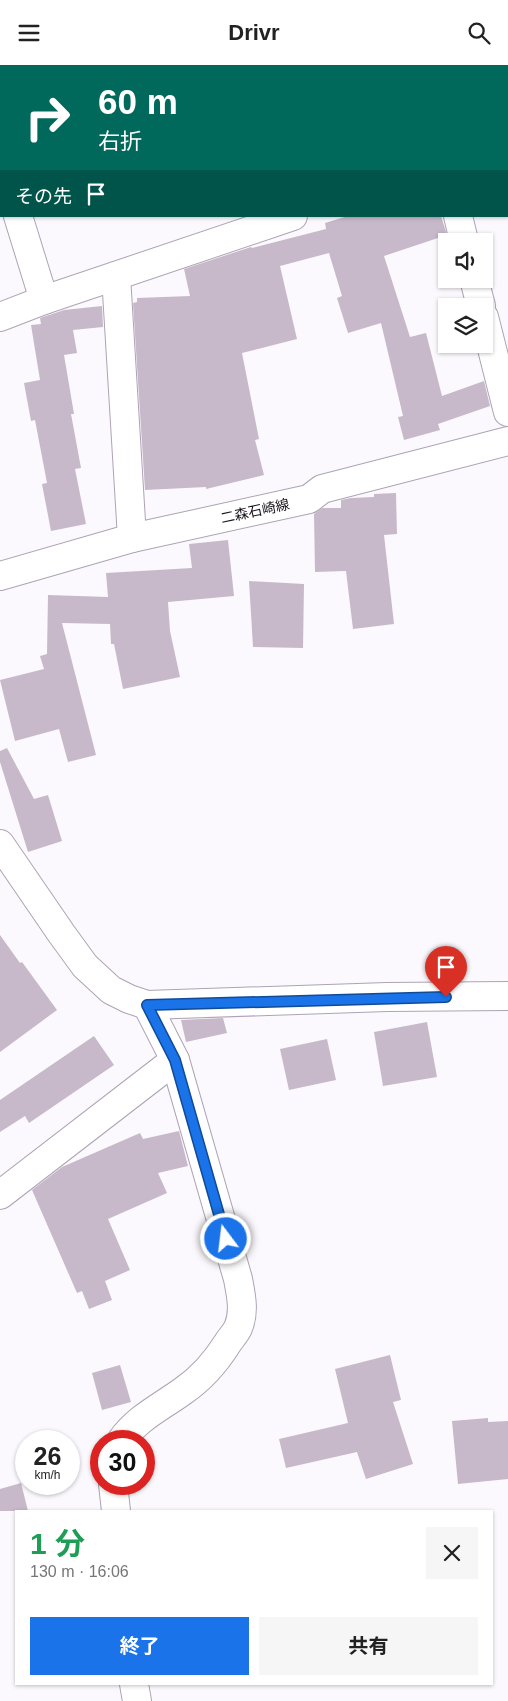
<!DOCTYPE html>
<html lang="ja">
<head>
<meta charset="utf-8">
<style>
	:root { --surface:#fff; --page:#f6f6f6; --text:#222; --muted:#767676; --accent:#1a73e8 }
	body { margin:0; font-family:Helvetica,"Noto Sans JP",sans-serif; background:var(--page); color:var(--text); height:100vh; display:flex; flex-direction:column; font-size:19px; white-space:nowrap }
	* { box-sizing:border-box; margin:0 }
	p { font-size:16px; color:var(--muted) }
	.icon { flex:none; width:28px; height:28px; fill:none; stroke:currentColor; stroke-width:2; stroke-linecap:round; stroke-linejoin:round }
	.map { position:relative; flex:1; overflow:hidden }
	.side { position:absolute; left:15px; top:1445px; width:478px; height:175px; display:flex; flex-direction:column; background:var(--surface); border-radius:0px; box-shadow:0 1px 4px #0004 }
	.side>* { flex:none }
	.hud { position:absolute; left:0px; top:0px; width:509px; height:152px; box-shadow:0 1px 4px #0004; background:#00695c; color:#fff; overflow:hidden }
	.controls { position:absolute; left:438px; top:168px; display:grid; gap:10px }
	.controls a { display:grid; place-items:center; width:55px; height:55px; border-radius:0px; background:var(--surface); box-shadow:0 1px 4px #0004; font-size:25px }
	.speed { position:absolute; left:15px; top:1365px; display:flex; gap:10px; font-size:25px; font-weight:700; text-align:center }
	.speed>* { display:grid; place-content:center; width:65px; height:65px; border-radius:50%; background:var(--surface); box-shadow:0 1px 4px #0004; line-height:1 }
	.speed small { font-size:12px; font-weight:400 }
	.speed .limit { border:8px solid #d22; background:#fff; color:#111 }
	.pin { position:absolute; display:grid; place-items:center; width:42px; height:42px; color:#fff; margin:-51px -21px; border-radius:50% 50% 50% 0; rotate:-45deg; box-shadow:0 0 5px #0007 }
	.pin .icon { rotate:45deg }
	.me { position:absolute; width:55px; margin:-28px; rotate:345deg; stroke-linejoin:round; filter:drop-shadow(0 0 4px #0008) }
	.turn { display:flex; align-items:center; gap:18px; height:105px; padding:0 15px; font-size:22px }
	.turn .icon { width:65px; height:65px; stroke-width:2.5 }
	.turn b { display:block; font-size:35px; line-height:42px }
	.then { display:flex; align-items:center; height:48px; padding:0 15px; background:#0003; gap:10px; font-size:19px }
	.round { display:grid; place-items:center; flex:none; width:52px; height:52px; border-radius:0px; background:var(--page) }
	.overview { display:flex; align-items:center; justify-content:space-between; height:85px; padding:0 15px }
	h1 { font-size:30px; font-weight:700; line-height:38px; color:#1e9e55 }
	.cta { display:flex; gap:10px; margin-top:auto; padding:10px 15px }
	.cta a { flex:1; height:58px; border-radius:0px; background:var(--accent); color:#fff; font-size:20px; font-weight:700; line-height:58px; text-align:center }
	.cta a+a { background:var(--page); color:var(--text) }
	header { display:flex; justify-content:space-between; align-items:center; height:65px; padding:0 15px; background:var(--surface); font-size:22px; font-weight:700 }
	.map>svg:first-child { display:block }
	.building { fill:#c7b9ca }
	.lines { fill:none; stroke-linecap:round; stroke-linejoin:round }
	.minor-casing { stroke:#aea3b5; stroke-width:30 }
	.secondary-casing { stroke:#aea3b5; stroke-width:30 }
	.minor { stroke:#fff; stroke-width:28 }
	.secondary { stroke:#fff; stroke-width:28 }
	.route-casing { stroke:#114b97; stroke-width:12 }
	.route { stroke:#1a73e8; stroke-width:9 }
	.labels { text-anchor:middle; stroke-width:4; stroke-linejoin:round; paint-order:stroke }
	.street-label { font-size:14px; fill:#161219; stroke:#fff }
</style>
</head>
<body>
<header><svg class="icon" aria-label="menu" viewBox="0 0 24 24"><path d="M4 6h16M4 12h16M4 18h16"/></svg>Drivr<svg class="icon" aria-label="search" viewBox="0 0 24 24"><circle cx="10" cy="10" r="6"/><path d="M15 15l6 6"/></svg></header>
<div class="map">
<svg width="508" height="1636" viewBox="0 0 508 1636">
	<rect width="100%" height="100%" fill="#fbf9fd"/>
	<g class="building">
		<polygon points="348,151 441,151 447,170 384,191 410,272 426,268 442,331 484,316 490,341 438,359 440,365 404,375 398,352 403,351 381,258 348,268 337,233 342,231 329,188 280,201 297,274 242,288 259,374 255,375 264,410 206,424 206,422 145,425 133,238 137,237 137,233 190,231 184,204 251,182 252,183 326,164 325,158"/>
		<polygon points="102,241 103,262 73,265 77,288 64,290 74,349 71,349 81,403 75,404 86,459 51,466 42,419 47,418 35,355 31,356 24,318 40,315 31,260 41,259 40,253 64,245"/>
		<polygon points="396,428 397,469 384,470 394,559 353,564 346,506 315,507 314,449 322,443 341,443 341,435 351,433 374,432 374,429"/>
		<polygon points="228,475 234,531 168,537 170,566 180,612 123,624 114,579 111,579 110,559 62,558 96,690 68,697 59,664 15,676 0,615 44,604 40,591 47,589 48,530 108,532 106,508 192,503 189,479"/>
		<polygon points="249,516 304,519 303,583 253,582"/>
		<polygon points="7,683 34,734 48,730 62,776 28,787 0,697 0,686"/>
		<polygon points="0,870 20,898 22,897 57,945 0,987"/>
		<polygon points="223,953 227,968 186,977 181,955"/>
		<polygon points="427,957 437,1012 383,1021 374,967"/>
		<polygon points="94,971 114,1000 29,1058 25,1051 0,1067 0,1035"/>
		<polygon points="327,974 336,1015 289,1025 280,984"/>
		<polygon points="179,1066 188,1101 158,1108 167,1128 108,1154 130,1205 105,1216 112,1235 89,1244 82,1226 77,1228 32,1125 62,1102 140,1068 143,1074"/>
		<polygon points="390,1290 401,1335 393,1337 413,1399 366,1414 357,1387 286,1403 279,1374 348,1358 335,1304"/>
		<polygon points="120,1300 131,1337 102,1345 92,1308"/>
		<polygon points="488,1353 488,1357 508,1356 508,1414 458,1419 452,1356"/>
		<polygon points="21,1418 28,1446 0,1446 0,1424"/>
	</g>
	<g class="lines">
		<g class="minor-casing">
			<g id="minor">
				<polyline points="0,89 1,94"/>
				<polyline points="18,151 44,235"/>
				<polyline points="458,151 464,176"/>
				<polyline points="116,211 132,473"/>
				<polyline points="474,214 481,241"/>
				<polyline points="0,252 44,235 293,151"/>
				<polyline points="484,252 508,347"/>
				<polyline points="0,779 61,868 85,901 111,925 129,934 147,940 387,932 508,931"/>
				<polyline points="0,1130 175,995"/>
				<path d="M 121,1376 C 137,1353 161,1342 183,1326 C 202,1313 215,1298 227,1279 C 230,1274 235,1269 238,1263 C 245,1247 241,1230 238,1214 L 175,995 L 147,940"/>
				<polyline points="113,1419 116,1446"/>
				<polyline points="134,1619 137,1636"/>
			</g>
		</g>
		<g class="secondary-casing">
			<polyline id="secondary" points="0,511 132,473 309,434 322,424 508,376"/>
		</g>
		<use href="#minor" class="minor"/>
		<use href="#secondary" class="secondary"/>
	</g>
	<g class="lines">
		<g class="route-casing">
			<polyline id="route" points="226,1174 175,995 147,940 446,932"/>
		</g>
		<use href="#route" class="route"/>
	</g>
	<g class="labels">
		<g class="street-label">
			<text transform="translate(255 446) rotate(-12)" y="5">二森石崎線</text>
		</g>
	</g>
</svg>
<div class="controls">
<a><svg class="icon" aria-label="sound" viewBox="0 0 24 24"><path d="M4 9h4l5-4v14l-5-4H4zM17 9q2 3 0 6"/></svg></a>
<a><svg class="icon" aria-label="layers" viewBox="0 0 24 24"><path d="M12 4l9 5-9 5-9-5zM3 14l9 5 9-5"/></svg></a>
</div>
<div class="speed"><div>26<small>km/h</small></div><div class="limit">30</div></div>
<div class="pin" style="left:446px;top:932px;background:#d93025"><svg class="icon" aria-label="arrive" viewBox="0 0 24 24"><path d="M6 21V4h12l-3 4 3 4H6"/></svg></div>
<svg class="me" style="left:226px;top:1174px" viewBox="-20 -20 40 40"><circle r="17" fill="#1a73e8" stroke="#fff" stroke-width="3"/><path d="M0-11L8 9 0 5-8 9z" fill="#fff"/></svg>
<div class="hud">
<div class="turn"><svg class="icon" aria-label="right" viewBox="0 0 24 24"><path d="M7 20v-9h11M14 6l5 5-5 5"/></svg><div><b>60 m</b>右折</div></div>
<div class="then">その先<svg class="icon" aria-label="arrive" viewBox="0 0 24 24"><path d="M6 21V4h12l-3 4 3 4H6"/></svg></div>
</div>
<section class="side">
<div class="overview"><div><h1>1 分</h1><p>130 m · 16:06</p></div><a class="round"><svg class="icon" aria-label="close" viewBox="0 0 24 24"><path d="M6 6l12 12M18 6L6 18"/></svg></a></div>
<div class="cta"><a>終了</a><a>共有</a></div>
</section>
</div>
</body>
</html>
